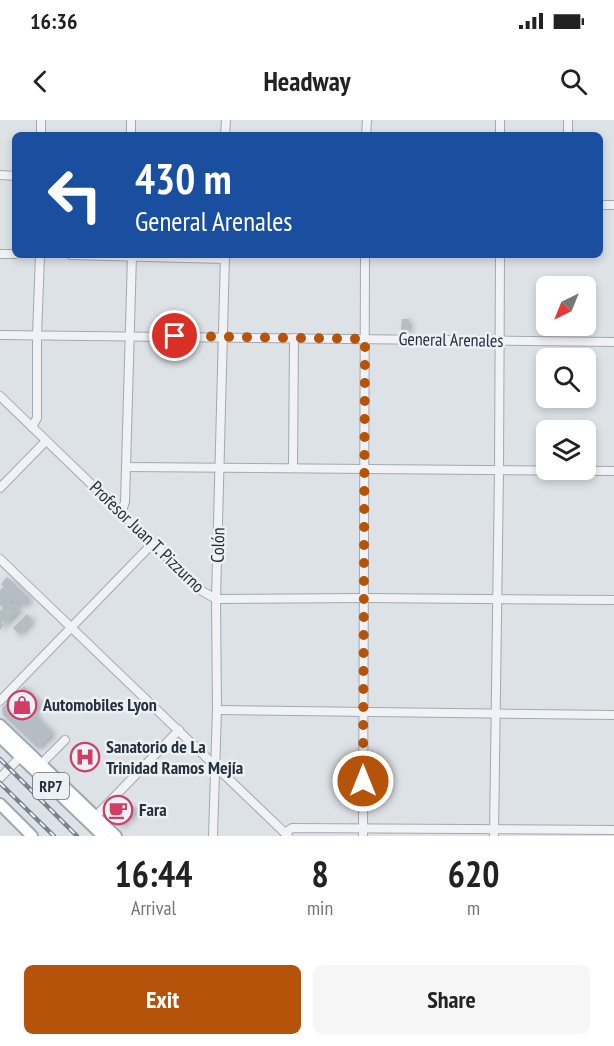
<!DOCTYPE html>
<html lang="en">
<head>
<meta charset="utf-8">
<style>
	:root { --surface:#fff; --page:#f6f6f6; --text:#222; --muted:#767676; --accent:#b45309 }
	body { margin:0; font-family:"PT Sans Narrow",sans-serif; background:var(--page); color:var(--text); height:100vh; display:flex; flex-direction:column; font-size:22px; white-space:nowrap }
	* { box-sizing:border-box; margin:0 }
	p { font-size:20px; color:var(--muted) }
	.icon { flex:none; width:33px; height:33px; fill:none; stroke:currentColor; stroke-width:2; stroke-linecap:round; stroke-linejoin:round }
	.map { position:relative; height:716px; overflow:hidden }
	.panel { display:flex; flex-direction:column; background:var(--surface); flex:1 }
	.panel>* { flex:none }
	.top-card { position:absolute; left:12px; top:12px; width:591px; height:126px; border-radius:9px; box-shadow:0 3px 9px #0003; background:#1a4fa0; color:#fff; overflow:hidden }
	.needle { width:39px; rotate:223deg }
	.controls { position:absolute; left:536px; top:156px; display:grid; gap:12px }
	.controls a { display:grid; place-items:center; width:60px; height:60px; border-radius:9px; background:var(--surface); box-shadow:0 3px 9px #0003; font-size:30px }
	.pin { position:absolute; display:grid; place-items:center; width:51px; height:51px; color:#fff; margin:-26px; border:3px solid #fff; border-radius:50%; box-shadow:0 2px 6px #0007 }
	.me { position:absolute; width:66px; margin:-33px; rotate:0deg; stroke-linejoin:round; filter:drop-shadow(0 0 4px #0008) }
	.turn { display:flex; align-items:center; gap:21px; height:126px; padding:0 24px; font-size:27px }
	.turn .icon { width:78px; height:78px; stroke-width:2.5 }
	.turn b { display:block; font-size:42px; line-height:51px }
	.eta { display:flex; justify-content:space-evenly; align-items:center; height:102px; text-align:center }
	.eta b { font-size:36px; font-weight:700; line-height:42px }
	.primary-button { display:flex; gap:12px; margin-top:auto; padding:12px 24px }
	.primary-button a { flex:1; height:69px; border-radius:9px; background:var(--accent); color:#fff; font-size:24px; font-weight:700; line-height:69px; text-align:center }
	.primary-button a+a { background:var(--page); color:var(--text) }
	.status { display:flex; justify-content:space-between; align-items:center; height:42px; padding:0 30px; background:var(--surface); direction:ltr }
	.status svg { height:16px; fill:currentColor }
	header { display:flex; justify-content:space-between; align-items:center; height:78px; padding:0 24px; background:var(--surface); font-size:27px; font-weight:700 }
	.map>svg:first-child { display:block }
	.building { fill:#b4bcc4; filter:url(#shadow) }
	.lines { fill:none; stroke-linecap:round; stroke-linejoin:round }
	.minor-casing { stroke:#a2a9b1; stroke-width:10 }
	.major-casing { stroke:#9ca8b3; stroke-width:14 }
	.minor { stroke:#f0f2f5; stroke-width:8 }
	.major { stroke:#fff; stroke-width:10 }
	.rail-casing { stroke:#768391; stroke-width:4.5 }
	.rail { stroke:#ecf1f5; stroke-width:2; stroke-dasharray:7; stroke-linecap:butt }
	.route { stroke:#b45309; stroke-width:10; stroke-dasharray:0 18 }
	.labels { text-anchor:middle; stroke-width:5; stroke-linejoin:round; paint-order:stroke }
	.shield { fill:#ecf1f5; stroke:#616b75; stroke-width:1.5 }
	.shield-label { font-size:16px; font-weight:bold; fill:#26313e }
	.street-label { font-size:18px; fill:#26313e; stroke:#ecf1f5 }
	.poi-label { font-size:18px; font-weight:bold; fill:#26313e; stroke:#ecf1f5; text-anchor:start }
</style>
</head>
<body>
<div class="status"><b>16:36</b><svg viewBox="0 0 49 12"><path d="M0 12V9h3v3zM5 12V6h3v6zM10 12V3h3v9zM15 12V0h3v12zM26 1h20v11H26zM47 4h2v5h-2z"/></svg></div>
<header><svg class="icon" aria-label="back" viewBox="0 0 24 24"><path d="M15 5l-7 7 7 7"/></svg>Headway<svg class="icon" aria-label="search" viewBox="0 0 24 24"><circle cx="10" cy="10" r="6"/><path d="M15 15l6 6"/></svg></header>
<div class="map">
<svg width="614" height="716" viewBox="0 0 614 716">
	<defs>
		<filter id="shadow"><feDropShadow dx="3" dy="2" stdDeviation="3" flood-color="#0004"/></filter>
	</defs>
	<rect width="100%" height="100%" fill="#dde2e7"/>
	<g class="building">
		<polygon points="402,199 409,199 409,211 401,211"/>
		<polygon points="7,457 30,479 24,485 20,482 17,485 11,480 9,482 20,489 6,503 4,501 1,503 4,505 0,510 0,491 3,488 0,485 0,470 4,467 1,464"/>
		<polygon points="27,494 32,499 29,502 31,503 19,514 13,508"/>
		<polygon points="24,566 41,583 33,592 53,613 38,628 3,595 2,588"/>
		<polygon points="120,682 126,689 131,684 137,690 121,706 110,696 109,692"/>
	</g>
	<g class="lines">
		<g class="minor-casing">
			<g id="minor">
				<polyline points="41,15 41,0"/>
				<polyline points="131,15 131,0"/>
				<polyline points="225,15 226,0"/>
				<polyline points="366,15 367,0"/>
				<polyline points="500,15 500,0"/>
				<polyline points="568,15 568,0"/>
				<polyline points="0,55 15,56"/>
				<polyline points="600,85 614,85"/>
				<polyline points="0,134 15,134"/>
				<polyline points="71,135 225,139"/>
				<polyline points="0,215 614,222"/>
				<polyline points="0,276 202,471 216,479 364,478 614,480"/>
				<polyline points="32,307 37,298 37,215 40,135"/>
				<polyline points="126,347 614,351"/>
				<polyline points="293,348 294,218"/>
				<polyline points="0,368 46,321"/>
				<polyline points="121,393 125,382 132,135"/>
				<polyline points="0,439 288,716"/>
				<polyline points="0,581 152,424"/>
				<polyline points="217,590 614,595"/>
				<polyline points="41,644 65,620"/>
				<polyline points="0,658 21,636"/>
				<polyline points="92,700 179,610"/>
				<polyline points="285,713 292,708 614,710"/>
				<polyline points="213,716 217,590 216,479 225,135"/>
				<polyline points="363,716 365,135"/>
				<polyline points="494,716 499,351 500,135"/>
			</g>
		</g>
		<g class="major-casing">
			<g id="major">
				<polyline points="0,605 116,716"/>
				<polyline points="0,617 103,716"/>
				<polyline points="0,684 32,716"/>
			</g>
		</g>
		<use href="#minor" class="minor"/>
		<use href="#major" class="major"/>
		<g class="rail-casing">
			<g id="rail">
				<polyline points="0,639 77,716"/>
				<polyline points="0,663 54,716"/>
			</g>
		</g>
		<use href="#rail" class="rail"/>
	</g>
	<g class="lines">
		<polyline class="route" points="175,216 365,219 363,661"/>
	</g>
	<defs>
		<g id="shop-ring" transform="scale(1.5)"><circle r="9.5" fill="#ecf1f5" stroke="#d13d64" stroke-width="1.5"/><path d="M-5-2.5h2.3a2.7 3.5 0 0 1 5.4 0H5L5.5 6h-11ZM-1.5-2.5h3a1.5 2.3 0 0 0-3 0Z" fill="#d13d64"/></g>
		<g id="hospital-ring" transform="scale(1.5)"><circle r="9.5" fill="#ecf1f5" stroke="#d13d64" stroke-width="1.5"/><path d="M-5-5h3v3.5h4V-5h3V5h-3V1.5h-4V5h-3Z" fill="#d13d64"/></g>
		<g id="cafe-ring" transform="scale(1.5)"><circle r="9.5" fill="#ecf1f5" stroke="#d13d64" stroke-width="1.5"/><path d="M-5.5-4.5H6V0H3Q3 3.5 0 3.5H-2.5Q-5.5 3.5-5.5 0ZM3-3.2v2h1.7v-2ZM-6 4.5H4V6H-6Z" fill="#d13d64"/></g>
	</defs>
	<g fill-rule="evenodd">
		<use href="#shop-ring" x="22" y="585"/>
		<use href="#hospital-ring" x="85" y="637"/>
		<use href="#cafe-ring" x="118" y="690"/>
	</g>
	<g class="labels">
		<rect class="shield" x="33" y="653" width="36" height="26" rx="4.5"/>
		<g class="shield-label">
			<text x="51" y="672">RP7</text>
		</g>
		<g class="street-label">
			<text transform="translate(451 220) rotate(1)" y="6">General Arenales</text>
			<text transform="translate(147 417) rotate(44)" y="6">Profesor Juan T. Pizzurno</text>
			<text transform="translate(218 425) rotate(-88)" y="6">Colón</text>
		</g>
		<g class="poi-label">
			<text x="43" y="591">Automobiles Lyon</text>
			<text x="106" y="633">Sanatorio de La<tspan x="106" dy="21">Trinidad Ramos Mejía</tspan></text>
			<text x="139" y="696">Fara</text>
		</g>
	</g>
</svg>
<div class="controls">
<a><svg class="needle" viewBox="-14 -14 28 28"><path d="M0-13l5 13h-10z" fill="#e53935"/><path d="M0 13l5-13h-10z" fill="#767676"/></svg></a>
<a><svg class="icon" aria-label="search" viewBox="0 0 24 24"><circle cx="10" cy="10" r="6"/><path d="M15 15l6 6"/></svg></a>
<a><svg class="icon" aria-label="layers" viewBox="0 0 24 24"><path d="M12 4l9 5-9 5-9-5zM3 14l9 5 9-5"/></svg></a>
</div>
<div class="pin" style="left:175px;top:216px;background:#d93025"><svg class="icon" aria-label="arrive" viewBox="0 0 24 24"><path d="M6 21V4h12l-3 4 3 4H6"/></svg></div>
<svg class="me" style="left:363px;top:661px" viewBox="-20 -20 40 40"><circle r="17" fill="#b45309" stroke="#fff" stroke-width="3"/><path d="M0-11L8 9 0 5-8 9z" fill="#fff"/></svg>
<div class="top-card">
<div class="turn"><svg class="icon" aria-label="left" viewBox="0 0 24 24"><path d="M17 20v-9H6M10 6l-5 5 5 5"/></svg><div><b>430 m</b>General Arenales</div></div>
</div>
</div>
<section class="panel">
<div class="eta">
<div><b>16:44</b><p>Arrival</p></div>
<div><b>8</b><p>min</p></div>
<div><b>620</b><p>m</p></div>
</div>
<div class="primary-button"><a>Exit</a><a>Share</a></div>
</section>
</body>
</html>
